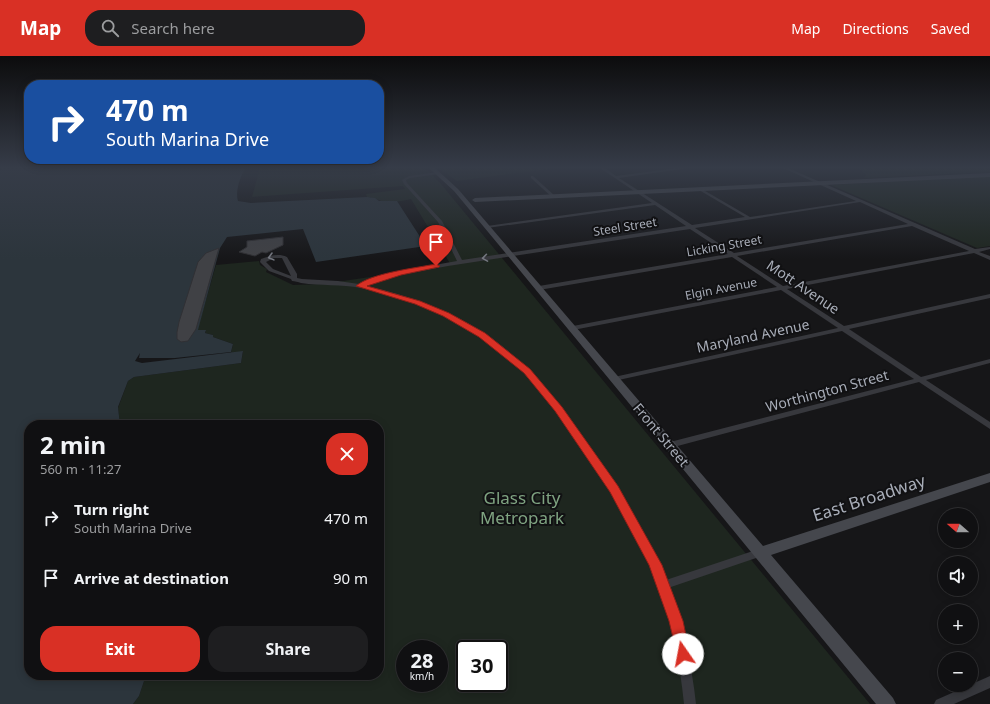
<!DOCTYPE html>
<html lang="en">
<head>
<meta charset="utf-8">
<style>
	:root { --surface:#101012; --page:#1e1e20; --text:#f1f3f6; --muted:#9c9d9f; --line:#303032; --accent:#d93025 }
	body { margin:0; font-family:"Noto Sans",sans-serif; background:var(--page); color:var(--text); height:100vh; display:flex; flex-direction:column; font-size:15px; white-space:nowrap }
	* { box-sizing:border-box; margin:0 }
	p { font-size:13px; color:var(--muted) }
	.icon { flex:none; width:22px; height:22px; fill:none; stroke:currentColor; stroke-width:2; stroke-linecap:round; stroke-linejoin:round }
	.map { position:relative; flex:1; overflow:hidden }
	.details { position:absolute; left:24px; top:364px; width:360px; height:260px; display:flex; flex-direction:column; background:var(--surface); border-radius:16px; box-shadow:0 2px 10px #0003,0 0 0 1px var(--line) }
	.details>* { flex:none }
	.top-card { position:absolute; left:24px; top:24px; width:360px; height:84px; border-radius:16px; box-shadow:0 2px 10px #0003,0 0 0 1px var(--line); background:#1a4fa0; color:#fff; overflow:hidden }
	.needle { width:26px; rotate:290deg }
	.tools { position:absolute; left:938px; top:452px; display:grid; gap:8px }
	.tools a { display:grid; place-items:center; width:40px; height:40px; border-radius:50%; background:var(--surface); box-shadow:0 2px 10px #0003,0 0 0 1px var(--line); font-size:20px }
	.speed { position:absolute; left:396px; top:584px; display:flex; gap:8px; font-size:20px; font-weight:700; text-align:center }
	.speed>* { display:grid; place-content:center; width:52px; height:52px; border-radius:50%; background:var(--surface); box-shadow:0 2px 10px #0003,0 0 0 1px var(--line); line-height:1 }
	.speed small { font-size:10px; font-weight:400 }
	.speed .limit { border:2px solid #111; border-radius:6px; background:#fff; color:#111 }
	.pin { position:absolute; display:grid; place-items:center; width:34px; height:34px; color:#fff; margin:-41px -17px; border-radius:50% 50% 50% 0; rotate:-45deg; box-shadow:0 0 4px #0007 }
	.pin .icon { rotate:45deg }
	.me { position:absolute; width:44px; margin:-22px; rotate:348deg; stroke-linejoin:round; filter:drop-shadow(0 0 3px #0008) }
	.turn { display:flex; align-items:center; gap:14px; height:84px; padding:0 16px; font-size:18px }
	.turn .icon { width:52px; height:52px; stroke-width:2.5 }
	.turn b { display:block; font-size:28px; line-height:34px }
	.round { display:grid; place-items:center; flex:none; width:42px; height:42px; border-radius:16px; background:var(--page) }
	.head { display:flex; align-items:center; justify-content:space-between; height:68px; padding:0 16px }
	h1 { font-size:24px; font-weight:700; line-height:30px }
	.button { display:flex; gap:8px; margin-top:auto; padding:8px 16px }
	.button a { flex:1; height:46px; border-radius:16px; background:var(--accent); color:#fff; font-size:16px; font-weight:700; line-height:46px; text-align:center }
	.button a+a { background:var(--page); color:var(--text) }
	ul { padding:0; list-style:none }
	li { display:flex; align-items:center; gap:12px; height:60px; padding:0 16px }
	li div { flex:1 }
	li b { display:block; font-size:15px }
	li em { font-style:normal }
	header { display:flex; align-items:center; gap:24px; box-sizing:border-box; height:56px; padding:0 20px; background:var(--accent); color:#fff }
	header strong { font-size:19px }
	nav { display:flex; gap:22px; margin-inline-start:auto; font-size:14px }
	.search { width:280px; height:36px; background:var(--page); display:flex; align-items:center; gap:10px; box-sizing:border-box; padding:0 14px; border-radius:16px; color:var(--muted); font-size:15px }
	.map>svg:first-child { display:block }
	.green { fill:#1e261f; fill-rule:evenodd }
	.water { fill:#2c353c }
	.building { fill:#404145; stroke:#303034 }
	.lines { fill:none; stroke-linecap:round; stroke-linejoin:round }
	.street { fill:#37383d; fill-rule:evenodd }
	.secondary { fill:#45474d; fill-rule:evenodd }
	.oneway { stroke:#757881 }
	.route { fill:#d93025; stroke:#8d1f18 }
	.labels { text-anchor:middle; stroke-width:4; stroke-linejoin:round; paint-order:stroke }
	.far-street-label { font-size:12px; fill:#a8adb8; stroke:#111113 }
	.street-label { font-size:14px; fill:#a8adb8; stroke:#111113 }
	.near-park-label { font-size:17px; fill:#7fa381; stroke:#111113 }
	.near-street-label { font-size:17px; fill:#a8adb8; stroke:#111113 }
</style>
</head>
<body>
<header>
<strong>Map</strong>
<div class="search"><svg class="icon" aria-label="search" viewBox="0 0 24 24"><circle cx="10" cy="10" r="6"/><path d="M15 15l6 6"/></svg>Search here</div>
<nav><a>Map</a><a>Directions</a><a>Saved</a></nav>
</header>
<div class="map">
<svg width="990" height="648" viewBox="0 0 990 648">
	<rect width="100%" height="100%" fill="#161618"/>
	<g class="green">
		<path d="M 260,112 L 425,112 L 441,128 L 870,648 L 133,648 L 139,640 L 146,619 L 379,619 L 379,369 L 120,369 L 118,352 L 128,325 L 134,321 L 241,307 L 243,296 L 231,297 L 233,288 L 213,281 L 213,279 L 205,277 L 206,275 L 197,275 L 216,209 L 259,205 L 260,209 L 267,213 L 266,216 L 293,229 L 323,228 L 451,209 L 411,143 C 402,145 388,148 379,144 C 374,143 372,141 367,141 L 366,138 L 405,133 L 403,130 L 252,141 ZM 405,593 L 439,593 L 439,627 L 405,627 ZM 465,593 L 499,593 L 499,627 L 465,627 Z"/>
		<polygon points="438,112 556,112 457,125"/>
		<polygon points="859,112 990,112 990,116 864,122 866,119"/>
		<polygon points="990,120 990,190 977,192 831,129"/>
	</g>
	<path class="water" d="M 2,112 L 246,112 C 240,120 235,136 238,145 L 251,147 L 367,141 L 375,142 L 379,145 L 397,145 L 426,190 L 316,206 L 303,173 L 227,181 L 220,192 L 198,274 L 206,274 L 205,277 L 213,279 L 213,281 L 233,288 L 231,296 L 175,302 L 139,302 L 140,297 L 135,305 L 142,307 L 243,295 L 241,307 L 134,321 L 128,325 L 118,351 L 120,369 L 29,369 L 29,619 L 146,619 L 139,640 L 133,648 L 0,648 L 0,115 Z"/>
	<g class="building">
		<polygon points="283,181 283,189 266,197 262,196 255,200 239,196 247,191 247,185"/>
		<polygon points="219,192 196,273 188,285 181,286 177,283 177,276 179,266 198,206 206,197"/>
	</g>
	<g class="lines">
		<g class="street">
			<path d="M 600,112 L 605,112 L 616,120 L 677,112 L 689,112 L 619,122 L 692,169 L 745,161 L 699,134 L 699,132 L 700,132 L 750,161 L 856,145 L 783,112 L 788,112 L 975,193 L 990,191 L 990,193 L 979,196 L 990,200 L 990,204 L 974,197 L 787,233 L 844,270 L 990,238 L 990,242 L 849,273 L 921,321 L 990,303 L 990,307 L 926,324 L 990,366 L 990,373 L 919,326 L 670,392 L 667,391 L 666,389 L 667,387 L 670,386 L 914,323 L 842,275 L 614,325 L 612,324 L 611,323 L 612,322 L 614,321 L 838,272 L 781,234 L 573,274 L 570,272 L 573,270 L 777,231 L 732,201 L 539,234 L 536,232 L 539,230 L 728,198 L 690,173 L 448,210 L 400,219 L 378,224 L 366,230 C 407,239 448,253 484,277 C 524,303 554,341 581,380 C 614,425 643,472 666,524 L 759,493 L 762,494 L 764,497 L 762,500 L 668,532 C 682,569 692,608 696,648 L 684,648 C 680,606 671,564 656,525 C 640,482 616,443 591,406 C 556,353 520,302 465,270 C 433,252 397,239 361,232 C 341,228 321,230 301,227 C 298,226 295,225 292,225 L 291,223 L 269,215 L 260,206 L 261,203 C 270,200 278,197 287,201 L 297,218 L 297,222 L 302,223 L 338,225 L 359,228 L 374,222 L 400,215 L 457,205 L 438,166 L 404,128 L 402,124 L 409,120 L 438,116 L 440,117 L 439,118 L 410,122 L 406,124 L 407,127 L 442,165 L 462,204 L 686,170 L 655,149 L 487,172 L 485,171 L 487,170 L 652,147 ZM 860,146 L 908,168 L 734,197 L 695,172 ZM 912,170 L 969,195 L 783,230 L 737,200 ZM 274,202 L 282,202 L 291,220 L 273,213 L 266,206 Z"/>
			<polygon points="531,120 533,120 555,140 555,142 553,142 531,122"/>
			<polygon points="990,620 990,632 954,648 934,648 936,644"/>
		</g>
		<g class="secondary">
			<polygon points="429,112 435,112 458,133 763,490 990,417 990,426 771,499 893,642 896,648 876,648 508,200 454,135"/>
			<polygon points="990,117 990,121 475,146 472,144 475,142"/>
		</g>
	</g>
	<defs><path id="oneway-chevron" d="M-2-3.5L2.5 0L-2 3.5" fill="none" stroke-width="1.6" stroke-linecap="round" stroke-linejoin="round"/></defs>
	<g class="oneway">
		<use href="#oneway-chevron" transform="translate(271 201) rotate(165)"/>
		<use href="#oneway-chevron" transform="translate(485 202) rotate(171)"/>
	</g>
	<linearGradient id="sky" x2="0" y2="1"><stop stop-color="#0c0c0d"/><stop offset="0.55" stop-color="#363c48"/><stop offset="1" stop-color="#363c48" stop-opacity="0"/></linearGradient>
	<rect width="990" height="203" fill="url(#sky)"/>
	<path class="route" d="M 436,208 L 440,210 L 439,211 L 401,219 L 367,230 L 420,245 L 449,257 L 485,277 L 530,313 L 562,351 L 618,430 L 662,509 L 683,565 L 690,598 L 688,603 L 683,605 L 678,603 L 669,565 L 649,509 L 610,436 L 555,355 L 524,317 L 479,281 L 443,260 L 415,248 L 356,230 C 371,217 416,212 436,208 Z"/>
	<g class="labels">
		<g class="far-street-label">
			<text transform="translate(625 171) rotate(-9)" y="4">Steel Street</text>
			<text transform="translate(724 190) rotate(-10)" y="4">Licking Street</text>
			<text transform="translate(721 233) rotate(-11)" y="4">Elgin Avenue</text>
		</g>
		<g class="street-label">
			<text transform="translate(803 231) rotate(34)" y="5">Mott Avenue</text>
			<text transform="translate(753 280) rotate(-12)" y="5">Maryland Avenue</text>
			<text transform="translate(827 335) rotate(-15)" y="5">Worthington Street</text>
			<text transform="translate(661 379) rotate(50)" y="5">Front Street</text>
		</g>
		<g class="near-park-label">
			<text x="522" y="448">Glass City<tspan x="522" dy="20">Metropark</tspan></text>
		</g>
		<g class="near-street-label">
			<text transform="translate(869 442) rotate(-18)" y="6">East Broadway</text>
		</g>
	</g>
</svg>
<div class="tools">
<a><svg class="needle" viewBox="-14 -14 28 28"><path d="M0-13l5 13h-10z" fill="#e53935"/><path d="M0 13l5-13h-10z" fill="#9c9d9f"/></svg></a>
<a><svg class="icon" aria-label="sound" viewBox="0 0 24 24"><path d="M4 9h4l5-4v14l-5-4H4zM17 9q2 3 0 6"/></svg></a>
<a>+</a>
<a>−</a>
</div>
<div class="speed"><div>28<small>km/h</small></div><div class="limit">30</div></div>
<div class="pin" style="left:436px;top:210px;background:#d93025"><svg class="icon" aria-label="arrive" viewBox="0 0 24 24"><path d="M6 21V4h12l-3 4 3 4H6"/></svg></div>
<svg class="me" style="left:683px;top:598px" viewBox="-20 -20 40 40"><circle r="19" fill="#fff"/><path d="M0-13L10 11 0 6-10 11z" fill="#d93025"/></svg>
<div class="top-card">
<div class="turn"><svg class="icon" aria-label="right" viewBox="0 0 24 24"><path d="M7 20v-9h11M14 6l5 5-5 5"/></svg><div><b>470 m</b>South Marina Drive</div></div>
</div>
<section class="details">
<div class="head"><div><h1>2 min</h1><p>560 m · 11:27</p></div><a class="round" style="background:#d93025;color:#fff"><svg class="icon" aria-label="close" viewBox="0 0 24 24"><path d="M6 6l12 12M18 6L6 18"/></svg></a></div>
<ul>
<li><svg class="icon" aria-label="right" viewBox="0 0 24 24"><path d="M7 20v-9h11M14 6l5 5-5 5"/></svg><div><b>Turn right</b><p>South Marina Drive</p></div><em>470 m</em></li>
<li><svg class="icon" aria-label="arrive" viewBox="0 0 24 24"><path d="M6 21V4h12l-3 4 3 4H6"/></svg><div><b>Arrive at destination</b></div><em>90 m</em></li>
</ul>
<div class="button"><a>Exit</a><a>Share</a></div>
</section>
</div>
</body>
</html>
